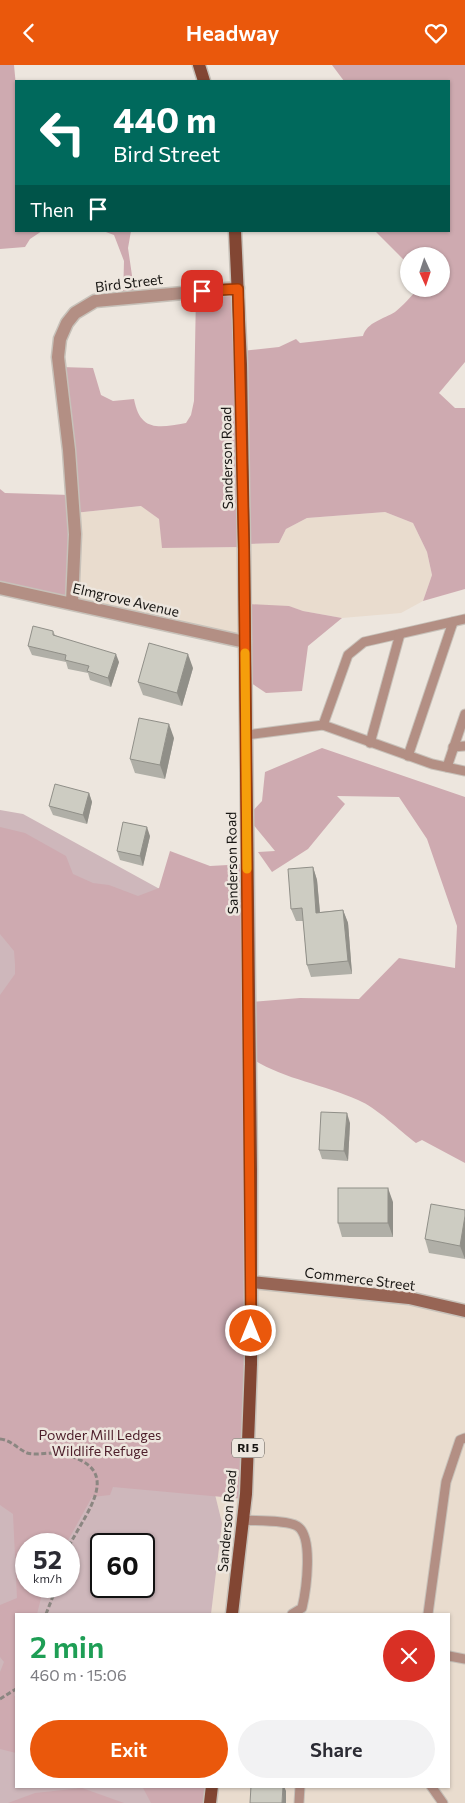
<!DOCTYPE html>
<html lang="en">
<head>
<meta charset="utf-8">
<style>
	:root { --surface:#fff; --page:#f2f2f3; --text:#2b2b33; --muted:#7c7c81; --accent:#ea580c }
	body { margin:0; font-family:Commissioner,sans-serif; background:var(--page); color:var(--text); height:100vh; display:flex; flex-direction:column; font-size:19px; white-space:nowrap }
	* { box-sizing:border-box; margin:0 }
	p { font-size:16px; color:var(--muted) }
	.icon { flex:none; width:28px; height:28px; fill:none; stroke:currentColor; stroke-width:2; stroke-linecap:round; stroke-linejoin:round }
	.map { position:relative; flex:1; overflow:hidden }
	.drawer { position:absolute; left:15px; top:1548px; width:435px; height:175px; display:flex; flex-direction:column; background:var(--surface); border-radius:0px; box-shadow:0 1px 4px #0004 }
	.drawer>* { flex:none }
	.guide { position:absolute; left:15px; top:15px; width:435px; height:152px; border-radius:0px; box-shadow:0 1px 4px #0004; background:#00695c; color:#fff; overflow:hidden }
	.needle { width:32px; rotate:177deg }
	.controls { position:absolute; left:400px; top:182px; display:grid; gap:10px }
	.controls a { display:grid; place-items:center; width:50px; height:50px; border-radius:50%; background:var(--surface); box-shadow:0 1px 4px #0004; font-size:25px }
	.speed { position:absolute; left:15px; top:1468px; display:flex; gap:10px; font-size:25px; font-weight:700; text-align:center }
	.speed>* { display:grid; place-content:center; width:65px; height:65px; border-radius:50%; background:var(--surface); box-shadow:0 1px 4px #0004; line-height:1 }
	.speed small { font-size:12px; font-weight:400 }
	.speed .limit { border:2px solid #111; border-radius:8px; background:#fff; color:#111 }
	.pin { position:absolute; display:grid; place-items:center; width:42px; height:42px; color:#fff; margin:-21px; border-radius:10px; box-shadow:0 2px 8px #0006 }
	.me { position:absolute; width:55px; margin:-28px; rotate:0deg; stroke-linejoin:round; filter:drop-shadow(0 0 4px #0008) }
	.turn { display:flex; align-items:center; gap:18px; height:105px; padding:0 15px; font-size:22px }
	.turn .icon { width:65px; height:65px; stroke-width:2.5 }
	.turn b { display:block; font-size:35px; line-height:42px }
	.then { display:flex; align-items:center; height:48px; padding:0 15px; background:#0003; gap:10px; font-size:19px }
	.round { display:grid; place-items:center; flex:none; width:52px; height:52px; border-radius:26px; background:var(--page) }
	.head { display:flex; align-items:center; justify-content:space-between; height:85px; padding:0 15px }
	h1 { font-size:30px; font-weight:600; line-height:38px; color:#1e9e55 }
	.cta { display:flex; gap:10px; margin-top:auto; padding:10px 15px }
	.cta a { flex:1; height:58px; border-radius:30px; background:var(--accent); color:#fff; font-size:20px; font-weight:600; line-height:58px; text-align:center }
	.cta a+a { background:var(--page); color:var(--text) }
	header { display:flex; justify-content:space-between; align-items:center; height:65px; padding:0 15px; background:var(--accent); color:#fff; font-size:22px; font-weight:600 }
	.map>svg:first-child { display:block }
	.built { fill:#e9dcce; fill-rule:evenodd }
	.green { fill:#ceb7bb; fill-rule:evenodd }
	.forest { fill:#ceaab0 }
	.lines { fill:none; stroke-linecap:round; stroke-linejoin:round }
	.lane-casing { stroke:#c7c1b9; stroke-width:11 }
	.street-casing { stroke:#c7c1b9; stroke-width:15 }
	.secondary-casing { stroke:#c7c1b9; stroke-width:15 }
	.primary-casing { stroke:#c7c1b9; stroke-width:15 }
	.path { stroke:#8b8681; stroke-width:3; stroke-dasharray:5 2.5; stroke-linecap:butt }
	.lane { stroke:#b38f84; stroke-width:9 }
	.street { stroke:#b38f84; stroke-width:12 }
	.secondary { stroke:#976555; stroke-width:12 }
	.primary { stroke:#824633; stroke-width:12 }
	.wall { fill:#b0afa7 }
	.shaded-wall { fill:#908f88 }
	.building { fill:#cdccc2; stroke:#908f88 }
	.route-casing { stroke:#983908; stroke-width:12 }
	.route { stroke:#ea580c; stroke-width:9 }
	.slow { stroke:#f59e0b; stroke-width:9 }
	.labels { text-anchor:middle; stroke-width:5; stroke-linejoin:round; paint-order:stroke }
	.shield { fill:#ede6de; stroke:#585450; stroke-width:1 }
	.shield-label { font-size:12px; font-weight:bold; fill:#181613 }
	.street-label { font-size:14px; fill:#181613; stroke:#ede6de }
	.park-label { font-size:14px; fill:#4d1e2a; stroke:#ede6de }
</style>
</head>
<body>
<header><svg class="icon" aria-label="back" viewBox="0 0 24 24"><path d="M15 5l-7 7 7 7"/></svg>Headway<svg class="icon" aria-label="heart" viewBox="0 0 24 24"><path d="M12 20l-8-8c-3-5 5-10 8-4 3-6 11-1 8 4z"/></svg></header>
<div class="map">
<svg width="465" height="1738" viewBox="0 0 465 1738">
	<rect width="100%" height="100%" fill="#ede6de"/>
	<g class="built">
		<polygon points="142,441 159,454 163,483 241,482 248,479 279,478 286,464 307,453 385,447 413,458 427,487 432,510 423,536 401,548 342,553 303,546 288,541 245,556 236,576 76,541 74,448"/>
		<path d="M 252,1222 L 358,1230 L 465,1248 L 465,1738 L 210,1738 L 212,1721 L 449,1721 L 449,1549 L 37,1549 L 69,1521 L 69,1479 L 112,1422 L 244,1434 ZM 101,1479 L 144,1479 L 144,1521 L 101,1521 Z"/>
	</g>
	<path class="green" d="M 0,745 L 23,749 L 187,839 L 207,1397 L 222,1458 L 211,1549 L 16,1549 L 16,1721 L 191,1721 L 189,1738 L 0,1738 ZM 26,1479 L 69,1479 L 69,1521 L 26,1521 ZM 101,1479 L 144,1479 L 144,1521 L 101,1521 Z"/>
	<g class="forest">
		<polygon points="0,0 14,0 16,21 16,166 42,166 30,174 25,182 0,184"/>
		<path d="M 332,0 L 465,0 L 465,297 L 439,328 L 455,343 L 465,343 L 465,524 L 423,536 L 432,510 L 427,487 L 413,458 L 385,447 L 307,453 L 286,464 L 279,478 L 248,479 L 241,482 L 162,483 L 159,454 L 141,441 L 74,448 L 73,538 L 0,525 L 0,424 L 5,428 L 70,430 L 61,302 L 93,303 L 101,330 L 113,336 L 134,334 C 140,367 159,363 186,358 L 191,350 L 194,336 L 196,229 L 234,227 L 241,286 L 279,282 L 296,274 L 300,278 L 363,271 C 367,257 384,254 395,247 C 403,241 411,231 418,224 L 441,224 L 441,191 L 409,191 L 409,200 L 375,166 L 449,166 L 449,16 L 344,16 Z"/>
		<polygon points="103,166 131,166 128,183 135,231 123,234 124,196 114,170"/>
		<polygon points="248,539 289,541 303,546 342,553 308,581 302,626 266,628 245,614"/>
		<path d="M 322,683 L 465,732 L 465,1098 L 422,1075 L 416,1078 C 399,1065 377,1043 358,1035 C 323,1019 283,1014 251,993 L 244,1434 L 113,1422 L 110,1430 L 92,1432 L 66,1479 L 26,1479 L 26,1521 L 44,1521 L 37,1549 L 16,1549 L 16,1622 L 14,1630 L 16,1633 L 16,1688 L 0,1684 L 0,1607 L 4,1597 L 0,1592 L 0,1540 L 17,1533 L 13,1449 L 0,1440 L 0,930 L 15,909 L 15,899 L 14,886 L 0,869 L 0,762 L 25,768 L 66,791 L 73,809 L 93,818 L 109,820 L 138,831 L 159,823 L 170,786 L 210,801 L 246,799 L 250,937 L 300,933 L 359,934 L 399,893 L 455,903 L 457,861 L 427,774 L 399,732 L 337,731 L 345,739 L 308,784 L 272,807 L 258,787 L 275,786 L 247,752 L 262,736 L 265,707 Z"/>
		<polygon points="142,1721 212,1721 210,1738 151,1738"/>
		<polygon points="82,1723 124,1738 8,1738 35,1728"/>
	</g>
	<g class="lines">
		<g class="lane-casing">
			<g id="lane">
				<polyline points="323,660 348,590 364,577 465,554"/>
				<polyline points="246,670 323,660 432,699 465,706"/>
				<polyline points="370,678 400,569"/>
				<polyline points="453,682 465,681"/>
				<polyline points="408,691 453,557"/>
				<polyline points="447,702 465,649"/>
				<path d="M 243,1455 C 256,1456 287,1455 297,1461 C 314,1471 306,1526 302,1543 L 292,1549"/>
				<polyline points="428,1549 446,1417 460,1375 465,1373"/>
				<polyline points="449,1591 465,1594"/>
				<polyline points="431,1721 443,1738"/>
				<polyline points="299,1738 300,1721"/>
			</g>
		</g>
		<g class="street-casing">
			<g id="street">
				<polyline points="0,523 245,577"/>
				<polyline points="72,538 75,469 69,385 58,292 60,274 67,258 75,248 95,236 238,223"/>
			</g>
		</g>
		<g class="secondary-casing">
			<polyline id="secondary" points="251,1217 409,1233 465,1246"/>
		</g>
		<g class="primary-casing">
			<g id="primary">
				<polyline points="199,0 204,16"/>
				<polyline points="232,1549 246,1429 251,1299 251,1104 244,484 241,299 235,166"/>
				<polyline points="210,1738 212,1721"/>
			</g>
		</g>
		<g class="path">
			<path d="M 0,1374 C 11,1375 18,1384 27,1388 C 38,1391 51,1386 62,1389 C 125,1403 88,1444 69,1481"/>
			<polyline points="46,1549 57,1521"/>
			<polyline points="0,1634 16,1624"/>
		</g>
		<use href="#lane" class="lane"/>
		<use href="#street" class="street"/>
		<use href="#secondary" class="secondary"/>
		<use href="#primary" class="primary"/>
	</g>
	<g class="wall">
		<polygon points="53,566 55,570 119,597 111,622 90,615 88,608 68,604 66,597 32,590 28,581"/>
		<polygon points="193,603 182,641 143,630 138,617"/>
		<polygon points="174,673 165,714 135,708 130,694"/>
		<polygon points="89,728 92,737 87,759 53,750 49,741"/>
		<polygon points="150,771 143,801 120,795 117,786"/>
		<polygon points="313,802 317,815 320,847 343,845 348,858 352,909 311,912 307,900 303,856 296,856 291,844"/>
		<polygon points="350,1058 348,1096 322,1094 319,1085"/>
		<polygon points="393,1137 393,1172 342,1172 338,1158"/>
		<polygon points="465,1145 465,1194 429,1188 425,1174"/>
	</g>
	<g class="shaded-wall">
		<polygon points="116,589 119,597 111,622 108,613"/>
		<polygon points="188,589 193,603 182,641 177,628"/>
		<polygon points="169,659 174,673 165,714 160,700"/>
		<polygon points="89,728 92,737 87,759 83,750"/>
		<polygon points="147,762 150,771 143,801 140,791"/>
		<polygon points="313,802 317,815 321,860 316,848"/>
		<polygon points="343,845 348,858 352,909 348,896"/>
		<polygon points="347,1048 350,1058 348,1096 344,1086"/>
		<polygon points="388,1123 393,1137 393,1172 388,1158"/>
		<polygon points="465,1151 465,1194 460,1181"/>
		<polygon points="283,1721 284,1721 286,1726 286,1738 282,1738"/>
	</g>
	<g class="building">
		<polygon points="33,561 53,566 53,570 116,589 108,613 87,606 89,601 65,595 66,590 28,581"/>
		<polygon points="149,578 188,589 177,628 138,617"/>
		<polygon points="139,653 169,659 160,700 130,694"/>
		<polygon points="55,719 89,728 83,750 49,741"/>
		<polygon points="123,757 147,762 140,791 117,786"/>
		<polygon points="313,802 316,848 343,845 348,896 307,900 302,843 291,844 288,804"/>
		<polygon points="321,1047 347,1048 344,1086 319,1085"/>
		<rect x="338" y="1123" width="50" height="35"/>
		<polygon points="431,1139 465,1145 465,1151 460,1181 425,1174"/>
		<polygon points="251,1721 283,1721 282,1738 250,1738"/>
	</g>
	<g class="lines">
		<g class="route-casing">
			<polyline id="route" points="202,226 238,224 244,484 251,1266"/>
		</g>
		<use href="#route" class="route"/>
		<polyline class="slow" points="245,588 247,804"/>
	</g>
	<g class="labels">
		<rect class="shield" x="232" y="1373.5" width="32" height="19" rx="4"/>
		<g class="shield-label">
			<text x="248" y="1387">RI 5</text>
		</g>
		<g class="street-label">
			<text transform="translate(129 218) rotate(-7)" y="5">Bird Street</text>
			<text transform="translate(227 393) rotate(-91)" y="5">Sanderson Road</text>
			<text transform="translate(126 535) rotate(13)" y="5">Elmgrove Avenue</text>
			<text transform="translate(232 798) rotate(-91)" y="5">Sanderson Road</text>
			<text transform="translate(360 1214) rotate(7)" y="5">Commerce Street</text>
			<text transform="translate(227 1456) rotate(-85)" y="5">Sanderson Road</text>
		</g>
		<g class="park-label">
			<text x="100" y="1375">Powder Mill Ledges<tspan x="100" dy="16">Wildlife Refuge</tspan></text>
		</g>
	</g>
</svg>
<div class="controls">
<a><svg class="needle" viewBox="-14 -14 28 28"><path d="M0-13l5 13h-10z" fill="#e53935"/><path d="M0 13l5-13h-10z" fill="#7c7c81"/></svg></a>
</div>
<div class="speed"><div>52<small>km/h</small></div><div class="limit">60</div></div>
<div class="pin" style="left:202px;top:226px;background:#d93025"><svg class="icon" aria-label="arrive" viewBox="0 0 24 24"><path d="M6 21V4h12l-3 4 3 4H6"/></svg></div>
<svg class="me" style="left:251px;top:1266px" viewBox="-20 -20 40 40"><circle r="17" fill="#ea580c" stroke="#fff" stroke-width="3"/><path d="M0-11L8 9 0 5-8 9z" fill="#fff"/></svg>
<div class="guide">
<div class="turn"><svg class="icon" aria-label="left" viewBox="0 0 24 24"><path d="M17 20v-9H6M10 6l-5 5 5 5"/></svg><div><b>440 m</b>Bird Street</div></div>
<div class="then">Then<svg class="icon" aria-label="arrive" viewBox="0 0 24 24"><path d="M6 21V4h12l-3 4 3 4H6"/></svg></div>
</div>
<section class="drawer">
<div class="head"><div><h1>2 min</h1><p>460 m · 15:06</p></div><a class="round" style="background:#d93025;color:#fff"><svg class="icon" aria-label="close" viewBox="0 0 24 24"><path d="M6 6l12 12M18 6L6 18"/></svg></a></div>
<div class="cta"><a>Exit</a><a>Share</a></div>
</section>
</div>
</body>
</html>
